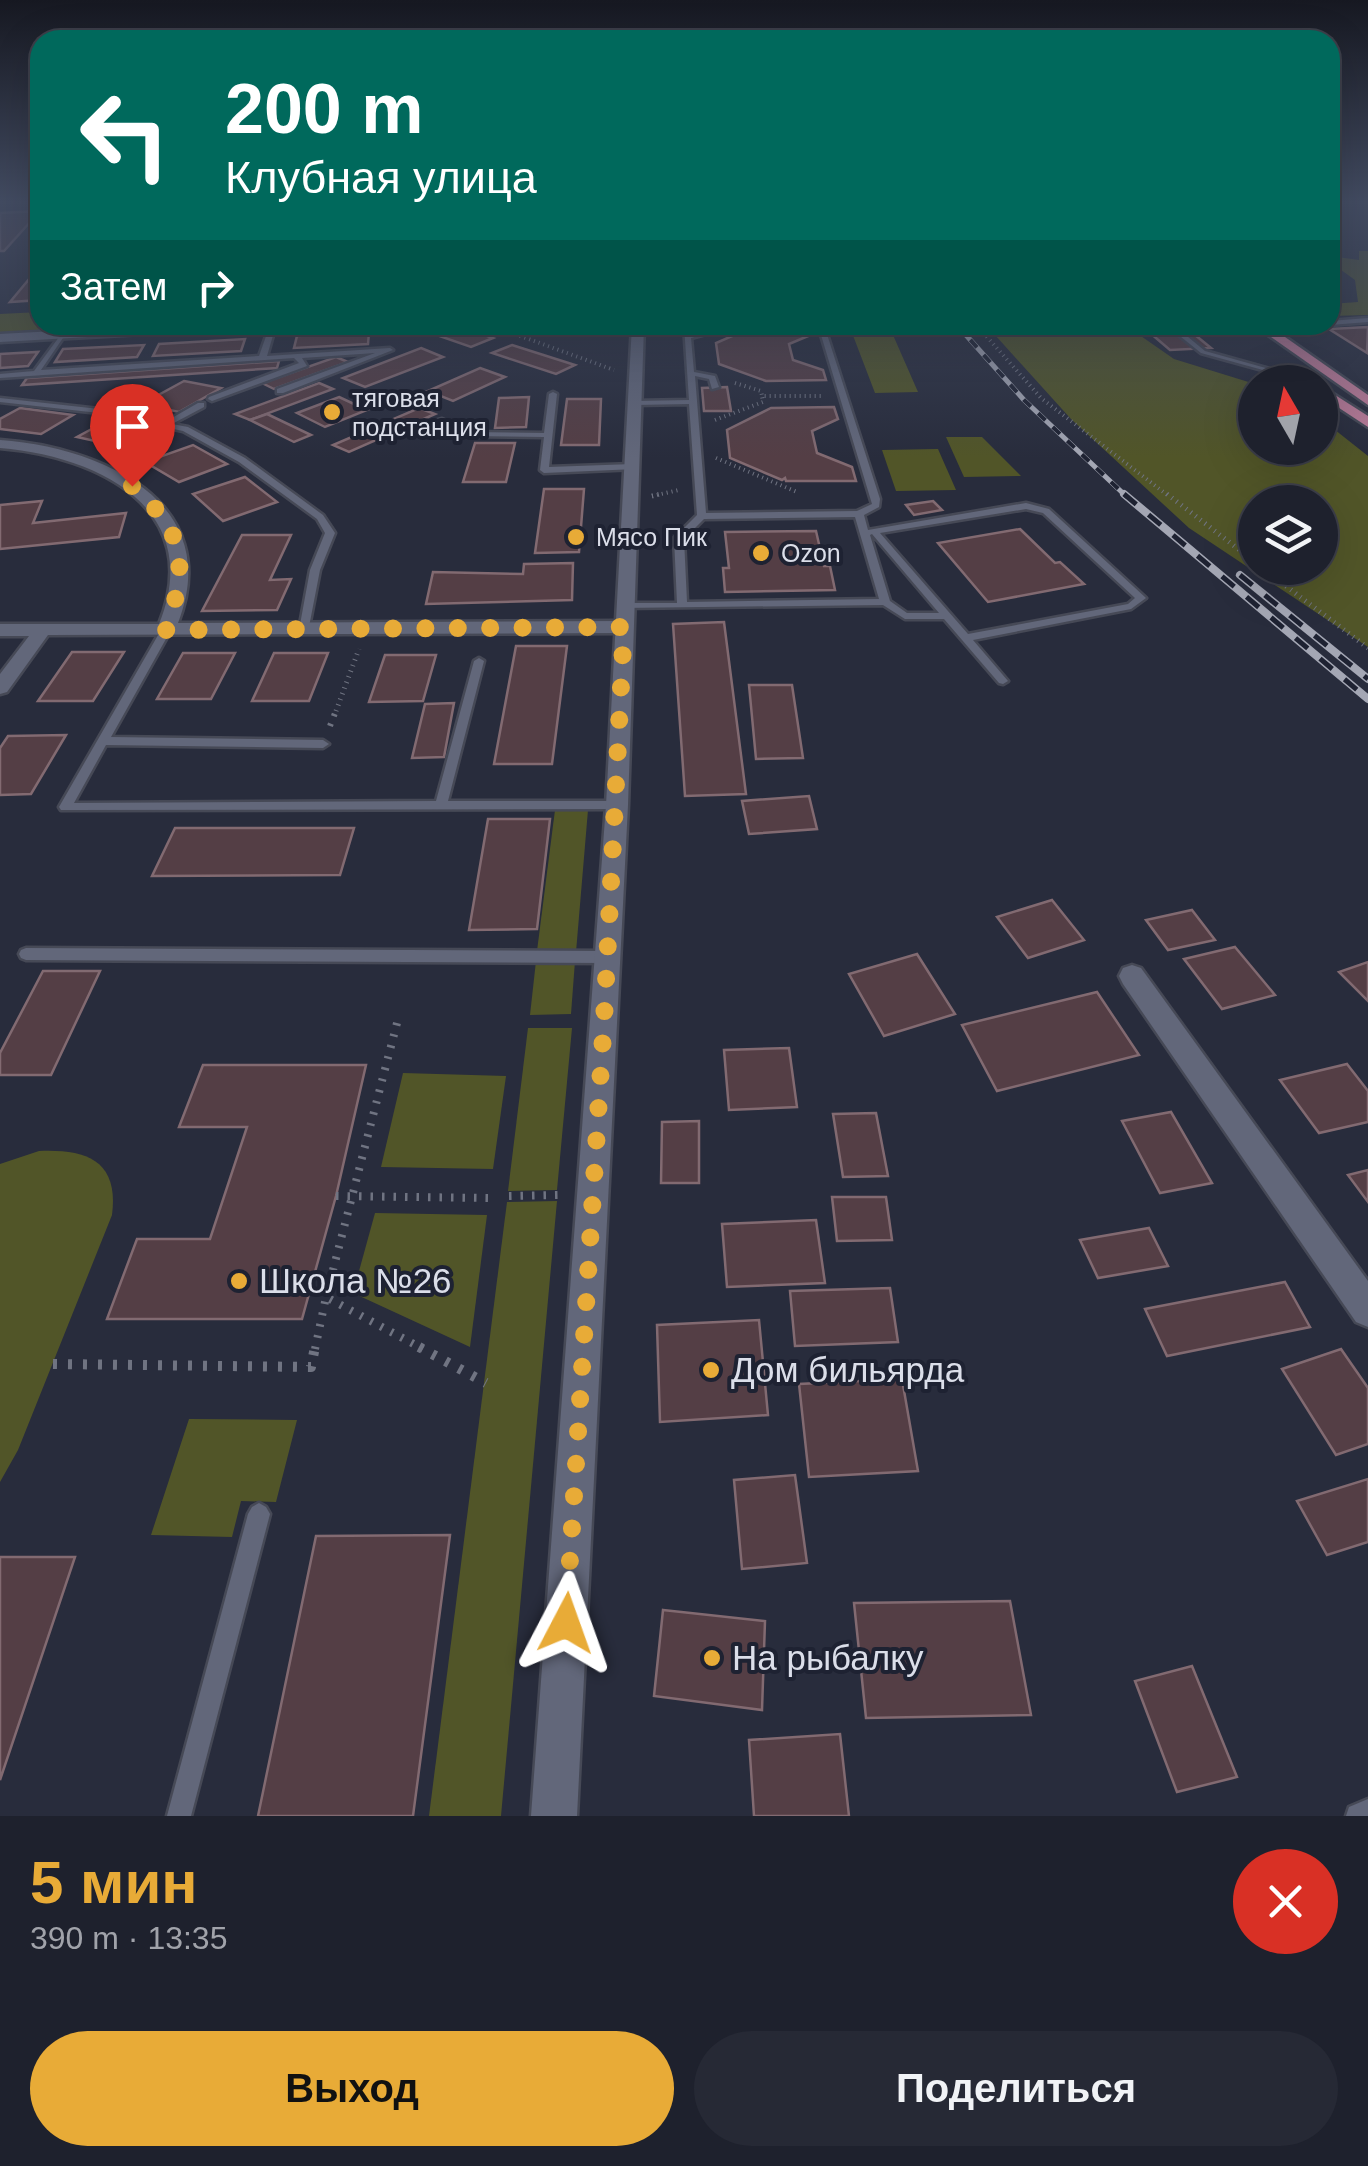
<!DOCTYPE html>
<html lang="ru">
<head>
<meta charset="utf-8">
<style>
	:root { --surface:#1e212d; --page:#262935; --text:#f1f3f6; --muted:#a1a3aa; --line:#3c3e49; --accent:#e8ab37 }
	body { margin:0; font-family:Helvetica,sans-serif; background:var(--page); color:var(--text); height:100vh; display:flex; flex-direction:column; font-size:38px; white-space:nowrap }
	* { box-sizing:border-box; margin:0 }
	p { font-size:32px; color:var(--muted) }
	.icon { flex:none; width:55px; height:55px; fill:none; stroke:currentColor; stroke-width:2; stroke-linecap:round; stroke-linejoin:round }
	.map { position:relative; height:1816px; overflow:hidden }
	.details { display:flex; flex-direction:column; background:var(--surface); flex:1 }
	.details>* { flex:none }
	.top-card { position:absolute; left:30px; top:30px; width:1310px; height:305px; border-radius:30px; box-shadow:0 10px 40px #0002,0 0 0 2px var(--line); background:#00695c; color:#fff; overflow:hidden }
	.needle { width:65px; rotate:351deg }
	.fabs { position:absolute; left:1238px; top:365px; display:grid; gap:20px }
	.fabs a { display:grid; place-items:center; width:100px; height:100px; border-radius:50%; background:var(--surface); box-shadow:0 10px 40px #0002,0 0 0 2px var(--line); font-size:50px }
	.pin { position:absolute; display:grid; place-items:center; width:85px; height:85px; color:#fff; margin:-102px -42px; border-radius:50% 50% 50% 0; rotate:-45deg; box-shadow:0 0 10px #0007 }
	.pin .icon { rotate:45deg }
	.me { position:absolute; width:110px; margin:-55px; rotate:4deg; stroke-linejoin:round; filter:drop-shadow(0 0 8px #0008) }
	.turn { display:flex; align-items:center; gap:35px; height:210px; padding:0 30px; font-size:45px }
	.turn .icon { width:130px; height:130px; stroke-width:2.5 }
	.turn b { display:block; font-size:70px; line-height:85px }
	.then { display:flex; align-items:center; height:95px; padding:0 30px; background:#0003; gap:20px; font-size:38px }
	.round { display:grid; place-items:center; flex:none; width:105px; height:105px; border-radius:52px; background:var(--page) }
	.head { display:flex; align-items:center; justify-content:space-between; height:170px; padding:0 30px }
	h1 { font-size:60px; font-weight:700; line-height:75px; color:var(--accent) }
	.button { display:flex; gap:20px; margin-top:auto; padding:20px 30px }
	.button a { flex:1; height:115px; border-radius:60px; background:var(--accent); color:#111; font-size:40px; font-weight:700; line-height:115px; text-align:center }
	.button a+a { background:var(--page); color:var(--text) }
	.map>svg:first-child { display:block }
	.green { fill:#515528; fill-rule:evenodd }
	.building { fill:#543e45; stroke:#826a71; stroke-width:2.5 }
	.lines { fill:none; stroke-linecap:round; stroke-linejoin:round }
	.lane-casing { stroke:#464956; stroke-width:5 }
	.street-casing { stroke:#464956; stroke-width:5 }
	.secondary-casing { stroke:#464956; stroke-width:5 }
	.primary-casing { stroke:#464956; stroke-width:5 }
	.path-far5 { stroke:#707482; stroke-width:2.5; stroke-dasharray:1 4; stroke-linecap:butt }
	.path-far4 { stroke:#707482; stroke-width:4; stroke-dasharray:1 4; stroke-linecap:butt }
	.path-far3 { stroke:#707482; stroke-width:5; stroke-dasharray:1 5; stroke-linecap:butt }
	.path-far2 { stroke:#707482; stroke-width:6; stroke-dasharray:2.5 8; stroke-linecap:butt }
	.path-far1 { stroke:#707482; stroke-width:8; stroke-dasharray:2.5 9; stroke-linecap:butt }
	.path { stroke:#707482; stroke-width:10; stroke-dasharray:4 11; stroke-linecap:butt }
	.lane { fill:#62677a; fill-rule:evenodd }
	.street { fill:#62677a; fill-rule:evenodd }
	.secondary { fill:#62677a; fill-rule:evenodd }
	.primary { fill:#bf7d9a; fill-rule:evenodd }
	.rail-far1-casing { stroke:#a4a7b4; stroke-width:5 }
	.rail-casing { stroke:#a4a7b4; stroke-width:8 }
	.rail-far1 { stroke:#1e2232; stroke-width:4; stroke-dasharray:10; stroke-linecap:butt }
	.rail { stroke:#1e2232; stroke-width:5; stroke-dasharray:16; stroke-linecap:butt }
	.route { stroke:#e8ab37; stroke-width:18; stroke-dasharray:0 32.4 }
	.poi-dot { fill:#e8ab37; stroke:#1e2232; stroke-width:4 }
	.labels { text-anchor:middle; stroke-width:8; stroke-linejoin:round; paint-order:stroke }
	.far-poi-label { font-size:25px; fill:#dbdee9; stroke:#1e2232; text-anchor:start }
	.near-poi-label { font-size:35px; fill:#dbdee9; stroke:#1e2232; text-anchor:start }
</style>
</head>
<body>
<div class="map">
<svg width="1368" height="1816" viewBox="0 0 1368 1816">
	<rect width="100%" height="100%" fill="#282c3c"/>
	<g class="green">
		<polygon points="1359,251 1368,251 1368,315 1330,316 1330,304 1358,302 1355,280 1330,262 1330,256 1359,260"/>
		<polygon points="40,312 40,325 170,325 0,335 0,314"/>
		<polygon points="849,325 889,325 892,334 863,335 893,335 918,392 875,393"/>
		<path d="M 986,325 L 1137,325 L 1138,334 L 1174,359 L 1255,384 L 1255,448 L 1320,448 L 1320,418 L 1368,456 L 1368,647 L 1189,528 L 1071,419 ZM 1255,502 L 1320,502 L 1320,568 L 1255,568 Z"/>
		<polygon points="946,437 982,437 1021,476 964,477"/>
		<polygon points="938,449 956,490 896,491 882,450"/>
		<polygon points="555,810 588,810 576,952 537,951"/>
		<polygon points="536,961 575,961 571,1014 530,1015"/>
		<polygon points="528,1028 572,1028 557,1190 508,1191"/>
		<polygon points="403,1073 506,1076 493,1169 381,1167"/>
		<path d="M 39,1151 C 87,1149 119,1161 112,1215 L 18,1450 L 0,1482 L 0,1164 Z"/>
		<polygon points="557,1201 501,1816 429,1816 507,1202"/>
		<polygon points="375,1213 487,1215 470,1347 353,1293"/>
		<polygon points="189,1419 297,1420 276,1502 241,1501 232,1537 151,1535"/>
	</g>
	<g class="building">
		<polygon points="40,211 4,251 0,251 0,213"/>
		<polygon points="40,266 40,300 10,302"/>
		<polygon points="435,325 455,325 493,338 471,347 422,330"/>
		<polygon points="810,325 813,334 789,344 793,360 823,370 826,380 766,381 719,364 716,343 755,326"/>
		<polygon points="1368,327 1367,353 1329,329"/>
		<polygon points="1189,330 1211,348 1170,350 1149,332"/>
		<polygon points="369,332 368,344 294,348 297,336"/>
		<polygon points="245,339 241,351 153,356 159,344"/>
		<polygon points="144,345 137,357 55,362 63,349"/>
		<polygon points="512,345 575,365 556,374 492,353"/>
		<polygon points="421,348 443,357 365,387 343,378"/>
		<polygon points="38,352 28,366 0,368 0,354"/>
		<polygon points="336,357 348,362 274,389 262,383"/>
		<polygon points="279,361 277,368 22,385 27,378"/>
		<polygon points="480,368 505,377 453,401 428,391"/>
		<polygon points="184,381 221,388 179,412 142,404"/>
		<polygon points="319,383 333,389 250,420 235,414"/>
		<polygon points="727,387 731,411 704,411 702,388"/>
		<polygon points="339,397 367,410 325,427 297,413"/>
		<polygon points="529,397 526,427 495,428 499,398"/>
		<polygon points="567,399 601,399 599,445 561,445"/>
		<polygon points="834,407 838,419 812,431 817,453 852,467 856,481 786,481 785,478 782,480 730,458 727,430 771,408"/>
		<polygon points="20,408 73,415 41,434 0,429 0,419"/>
		<polygon points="419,408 435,414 349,452 333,445"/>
		<polygon points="267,414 311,435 294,442 250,420"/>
		<polygon points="114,417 167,427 131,449 77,437"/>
		<polygon points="475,443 515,443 506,482 463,482"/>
		<polygon points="193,445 227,464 179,482 145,462"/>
		<polygon points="245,477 277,502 223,521 193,494"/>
		<polygon points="544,489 584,489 579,552 535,553"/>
		<polygon points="42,501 33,523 126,513 119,537 0,549 0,505"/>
		<polygon points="933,501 942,510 914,515 906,505"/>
		<polygon points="1020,529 1055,563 1060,562 1084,584 988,602 938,543"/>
		<polygon points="816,531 824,566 830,566 835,590 725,592 723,568 729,568 725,532"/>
		<polygon points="242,535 291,535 270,580 291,579 277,610 202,611"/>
		<polygon points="573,563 572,600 426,604 433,572 523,574 524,564"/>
		<polygon points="724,622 746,794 685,796 673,624"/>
		<polygon points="516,646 567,646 552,764 494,764"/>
		<polygon points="72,652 124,652 93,701 38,701"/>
		<polygon points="183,653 235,653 211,699 157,699"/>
		<polygon points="274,653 328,653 309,701 252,701"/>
		<polygon points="385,655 436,655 423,701 369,702"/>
		<polygon points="749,685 792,685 803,758 756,759"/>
		<polygon points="454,703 444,757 412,758 425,704"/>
		<polygon points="66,735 31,794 0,795 0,748 8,736"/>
		<polygon points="809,796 817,829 749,834 742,801"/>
		<polygon points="488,819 550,819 537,929 469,930"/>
		<polygon points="175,828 354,828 340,875 152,876"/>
		<polygon points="1052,900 1084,940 1028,958 997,917"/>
		<polygon points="1192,910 1215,940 1168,950 1146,920"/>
		<polygon points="1235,947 1275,995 1222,1009 1184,959"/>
		<polygon points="917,954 955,1014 884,1036 849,974"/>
		<polygon points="1368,962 1368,1001 1339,972"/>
		<polygon points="43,971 100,971 51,1075 0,1075 0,1053"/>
		<polygon points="1097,992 1139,1055 997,1091 962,1025"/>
		<polygon points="789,1048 797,1107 729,1110 724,1050"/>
		<polygon points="1347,1064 1368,1091 1368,1122 1319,1133 1280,1080"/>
		<polygon points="203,1065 366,1065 336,1196 302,1319 107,1319 137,1239 210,1239 247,1127 179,1127"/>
		<polygon points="1171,1112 1212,1183 1160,1193 1122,1121"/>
		<polygon points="876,1113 888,1176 843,1177 833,1114"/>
		<polygon points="699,1121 699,1183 661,1183 662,1122"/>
		<polygon points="1368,1170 1368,1202 1348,1175"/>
		<polygon points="832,1197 886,1197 892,1240 837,1241"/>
		<polygon points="816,1220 825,1283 727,1287 722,1224"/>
		<polygon points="1149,1228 1168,1266 1098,1278 1080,1240"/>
		<polygon points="1285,1282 1310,1327 1167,1356 1145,1309"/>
		<polygon points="890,1288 898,1342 795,1346 790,1291"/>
		<polygon points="759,1320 768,1415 660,1422 657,1325"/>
		<polygon points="1341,1349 1368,1388 1368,1444 1336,1455 1282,1369"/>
		<polygon points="902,1379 918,1471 809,1477 799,1384"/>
		<polygon points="795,1475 807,1563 742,1569 734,1480"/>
		<polygon points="1368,1479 1368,1542 1327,1555 1297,1501"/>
		<polygon points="450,1535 413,1816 258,1816 316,1536"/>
		<polygon points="0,1557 75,1557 0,1780"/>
		<polygon points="1010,1601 1031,1715 866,1718 854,1603"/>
		<polygon points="663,1610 765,1621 762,1710 654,1696"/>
		<polygon points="1192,1666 1237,1777 1177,1792 1135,1681"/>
		<polygon points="840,1734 849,1816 754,1816 749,1740"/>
	</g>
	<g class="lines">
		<g class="lane-casing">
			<g id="lane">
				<polygon points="40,244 40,250 35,255 31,255"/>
				<polygon points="1368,318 1368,322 1330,325 1330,321"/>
				<polygon points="270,325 276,325 267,356 390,348 393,350 283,393 277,393 277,389 375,353 302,358 307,366 212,401 208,399 209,397 299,363 294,358 0,378 0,374 34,371 62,333 65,335 41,370 259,356"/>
				<path d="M 684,325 L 690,325 L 691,334 L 704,331 L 705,325 L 711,325 L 709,333 L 691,338 L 694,372 L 715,376 L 719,387 L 712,389 L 709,379 L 695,376 L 706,513 L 857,511 L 872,504 L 818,325 L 824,325 L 880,499 L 879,507 L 864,515 L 868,530 L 1026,503 L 1049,509 L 1146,598 L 1131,609 L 973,640 L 1008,681 L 1003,684 L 999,683 L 944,619 L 905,619 L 883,605 L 621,608 L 621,604 L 625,603 L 677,603 L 674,538 L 697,515 L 689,404 L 635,405 L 631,403 L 635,401 L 689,400 ZM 1026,509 L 1043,513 L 1135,598 L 1128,604 L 968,634 L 880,533 ZM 855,517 L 879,599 L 687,602 L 684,539 L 704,519 ZM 872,534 L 939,613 L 907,613 L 890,601 L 870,535 Z"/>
				<polygon points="1171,325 1178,325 1176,327 1205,351 1316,382 1306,382 1201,353 1170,328"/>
				<polygon points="553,392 557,394 549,467 633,464 636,465 636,469 544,473 540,470 544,437 469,436 435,421 442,419 470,432 544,433 549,394"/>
				<polygon points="0,398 99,409 165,422 198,403 204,403 204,407 172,424 188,427 245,458 323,515 335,533 320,570 308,632 304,633 299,630 310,570 325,533 317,519 239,462 183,431 99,413 0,402"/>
				<polygon points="166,627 171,630 111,737 323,740 329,744 323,748 106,745 74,803 436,801 474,661 479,658 484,661 448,801 617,801 623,805 617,809 61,810 59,807 161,630"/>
				<polygon points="26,948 608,951 613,953 615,957 613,961 608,963 26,960 21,958 19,954 21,950"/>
				<polygon points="259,1503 266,1507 270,1514 191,1816 167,1816 248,1514 252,1507"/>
				<polygon points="1368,1799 1368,1816 1346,1816 1349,1807"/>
			</g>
		</g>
		<g class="street-casing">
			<g id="street">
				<path d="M 0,440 C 101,447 225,502 178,623 L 624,621 L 633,627 L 624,633 L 48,635 L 7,692 L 0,694 L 0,674 L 29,636 L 0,636 L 0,624 L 159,624 C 206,509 98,456 0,448 Z"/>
				<polygon points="1132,965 1141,968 1368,1281 1368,1327 1356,1322 1123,984 1119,976 1123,968"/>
			</g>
		</g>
		<g class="secondary-casing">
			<g id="secondary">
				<polygon points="165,325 235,325 229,329 0,342 0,334"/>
				<polygon points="632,325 644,325 628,805 577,1816 531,1816 606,805"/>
			</g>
		</g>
		<g class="primary-casing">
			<g id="primary">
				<polygon points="1254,325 1268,325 1368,395 1368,405"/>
				<polygon points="1332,393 1368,416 1368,427 1327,400 1325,397"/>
			</g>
		</g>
		<g class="path-far5">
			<polyline points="489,325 508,332"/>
			<polyline points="976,325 982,332"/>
		</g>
		<g class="path-far4">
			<polyline points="501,329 614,370"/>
			<polyline points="980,329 1041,398 1170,497"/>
			<polyline points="735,383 761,391 762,396"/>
			<polyline points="715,420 763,402 762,396 822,396"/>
			<polyline points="716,458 797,492"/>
			<polyline points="126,459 161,444"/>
			<polyline points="652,496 679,490"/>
		</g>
		<g class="path-far3">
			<polyline points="1167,494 1255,562"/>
			<polyline points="652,496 660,494"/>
			<polyline points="1262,568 1368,648"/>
			<polyline points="336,711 359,649"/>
		</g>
		<polyline class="path-far2" points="330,726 337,708"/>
		<g class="path-far1">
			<polyline points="397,1023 326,1297 423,1349"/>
			<polyline points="336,1196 489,1198"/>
			<polyline points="509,1196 559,1195"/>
			<polyline points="315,1349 326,1297"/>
		</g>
		<g class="path">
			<polyline points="419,1347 486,1383"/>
			<polyline points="53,1364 311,1367 315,1347"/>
		</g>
		<use href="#lane" class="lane"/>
		<use href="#street" class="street"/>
		<use href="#secondary" class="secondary"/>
		<use href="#primary" class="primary"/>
		<g class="rail-far1-casing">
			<polyline id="rail-far1" points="957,325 1024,400 1127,497"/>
		</g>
		<g class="rail-casing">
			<g id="rail">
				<polyline points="1124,494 1368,699"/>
				<polyline points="1240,575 1368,679"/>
			</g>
		</g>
		<use href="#rail-far1" class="rail-far1"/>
		<use href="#rail" class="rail"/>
	</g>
	<linearGradient id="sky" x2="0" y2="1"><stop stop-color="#161821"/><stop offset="0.44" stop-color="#424b61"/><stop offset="1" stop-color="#424b61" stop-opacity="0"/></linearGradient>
	<rect width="1368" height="458" fill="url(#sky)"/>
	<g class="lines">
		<path class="route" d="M 132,486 C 187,533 188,565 166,630 L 624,627 L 604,1020 L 566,1623"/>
	</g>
	<g class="poi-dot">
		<circle cx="332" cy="412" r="10"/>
		<circle cx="576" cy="537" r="10"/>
		<circle cx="761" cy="553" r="10"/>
		<circle cx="239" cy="1281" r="10"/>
		<circle cx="711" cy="1370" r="10"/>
		<circle cx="712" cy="1658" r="10"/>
	</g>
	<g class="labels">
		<g class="far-poi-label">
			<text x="352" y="407">тяговая<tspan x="352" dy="29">подстанция</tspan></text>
			<text x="596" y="546">Мясо Пик</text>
			<text x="781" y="562">Ozon</text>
		</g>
		<g class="near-poi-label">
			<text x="259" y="1293">Школа №26</text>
			<text x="731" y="1382">Дом бильярда</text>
			<text x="732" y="1670">На рыбалку</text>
		</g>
	</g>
</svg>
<div class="fabs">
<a><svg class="needle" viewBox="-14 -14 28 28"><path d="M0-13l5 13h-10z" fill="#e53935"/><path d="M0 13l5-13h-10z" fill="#a1a3aa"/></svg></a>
<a><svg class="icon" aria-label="layers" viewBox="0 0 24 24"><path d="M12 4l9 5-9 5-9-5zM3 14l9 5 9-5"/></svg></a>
</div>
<div class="pin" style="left:132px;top:486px;background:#d93025"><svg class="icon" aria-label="arrive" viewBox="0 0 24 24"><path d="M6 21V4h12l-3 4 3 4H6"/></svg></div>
<svg class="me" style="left:566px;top:1623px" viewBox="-20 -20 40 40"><path d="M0-17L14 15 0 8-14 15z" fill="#e8ab37" stroke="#fff" stroke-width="4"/></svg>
<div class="top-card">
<div class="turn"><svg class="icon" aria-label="left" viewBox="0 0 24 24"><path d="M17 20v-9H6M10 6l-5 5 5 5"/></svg><div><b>200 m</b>Клубная улица</div></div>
<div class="then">Затем<svg class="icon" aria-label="right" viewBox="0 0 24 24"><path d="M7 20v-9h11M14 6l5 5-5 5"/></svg></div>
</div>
</div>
<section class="details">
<div class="head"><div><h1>5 мин</h1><p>390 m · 13:35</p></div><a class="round" style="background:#d93025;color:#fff"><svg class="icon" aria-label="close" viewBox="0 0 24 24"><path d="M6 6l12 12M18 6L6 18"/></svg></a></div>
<div class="button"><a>Выход</a><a>Поделиться</a></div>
</section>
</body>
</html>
